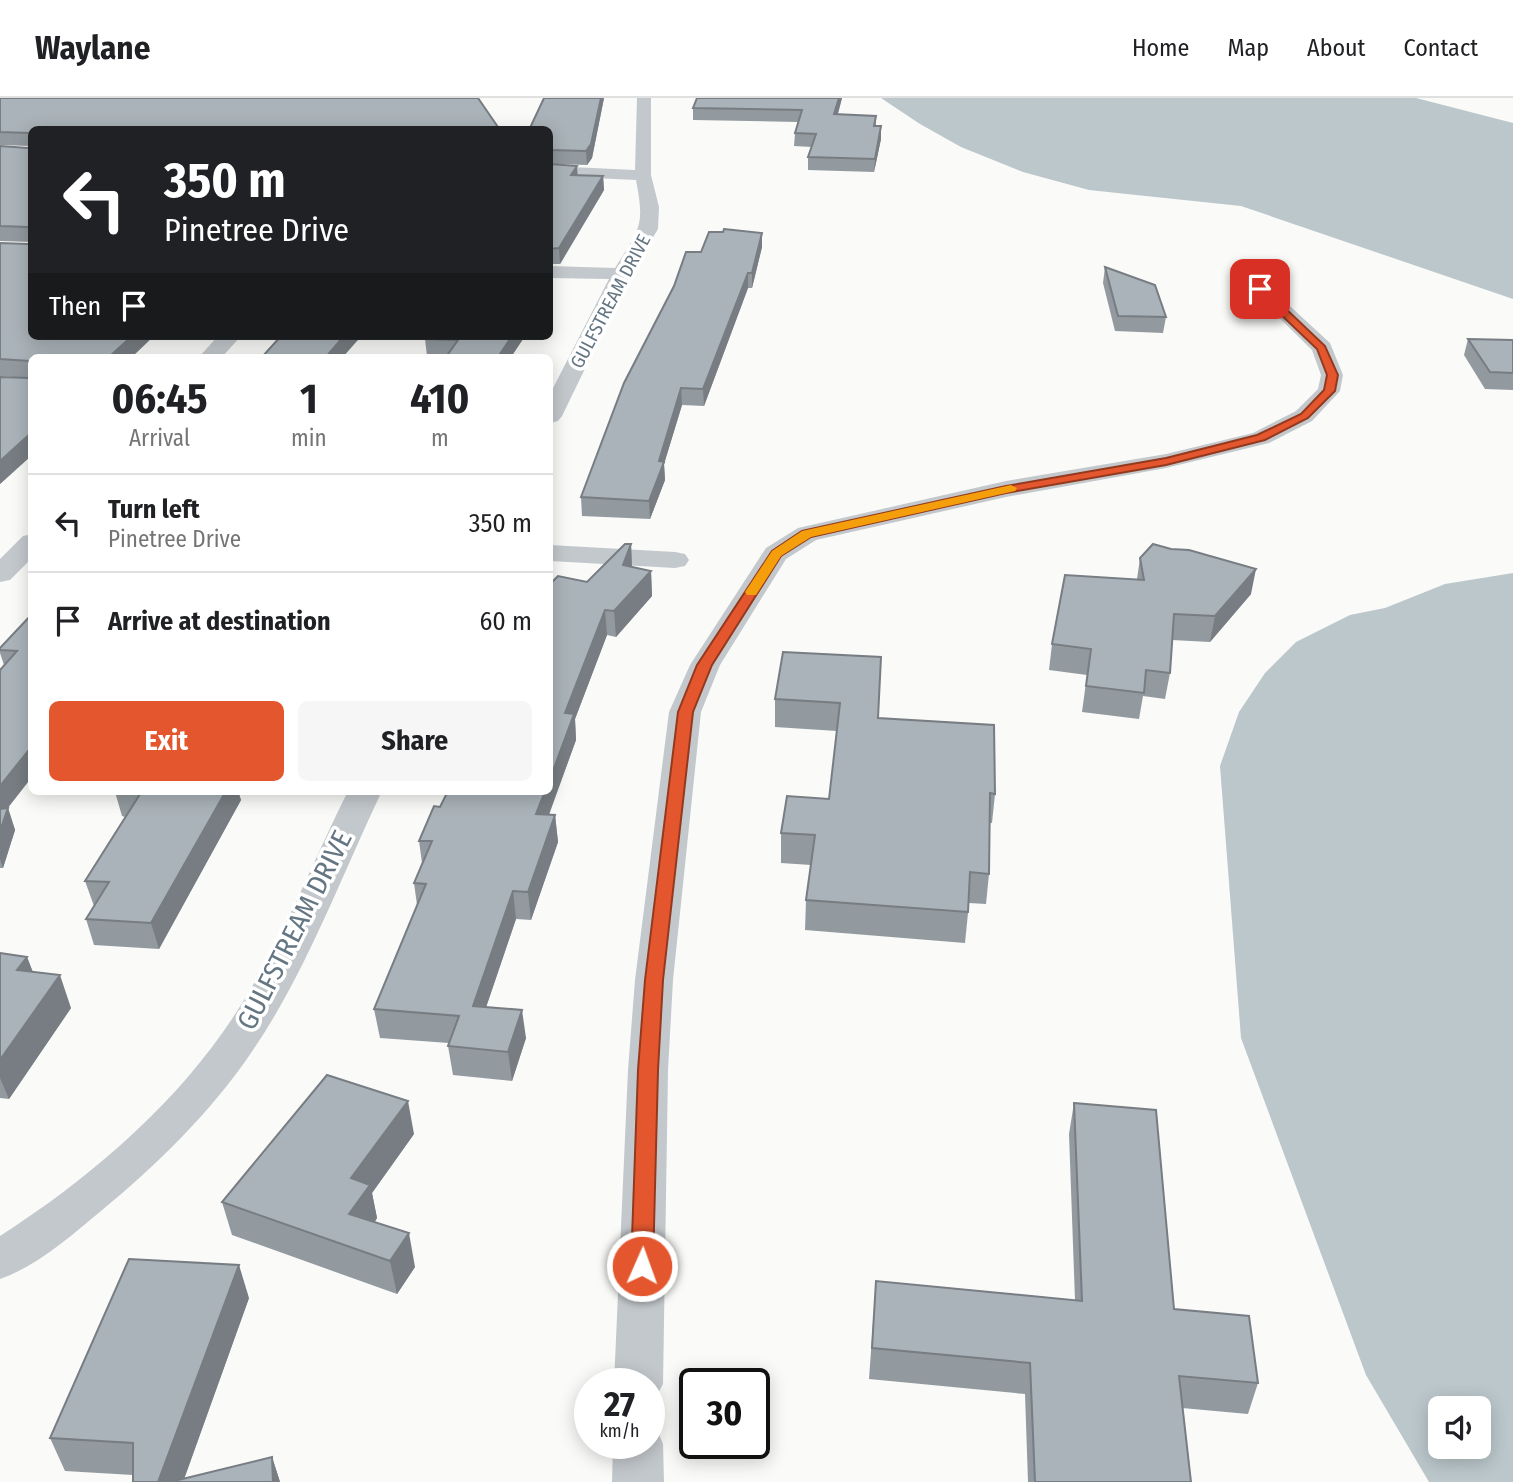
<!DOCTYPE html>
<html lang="en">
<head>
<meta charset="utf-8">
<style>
	:root { --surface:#fff; --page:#f6f6f6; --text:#202124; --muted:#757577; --line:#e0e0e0; --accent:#e4572e }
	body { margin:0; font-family:"Fira Sans Condensed",sans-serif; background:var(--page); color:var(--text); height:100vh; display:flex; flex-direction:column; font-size:26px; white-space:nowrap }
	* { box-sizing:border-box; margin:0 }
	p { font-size:23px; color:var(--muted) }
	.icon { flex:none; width:38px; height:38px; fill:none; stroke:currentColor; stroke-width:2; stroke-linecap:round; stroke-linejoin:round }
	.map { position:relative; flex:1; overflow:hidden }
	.sheet { position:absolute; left:28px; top:256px; width:525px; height:441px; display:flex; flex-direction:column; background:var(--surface); border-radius:10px; box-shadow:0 4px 18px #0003 }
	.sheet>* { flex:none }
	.hud { position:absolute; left:28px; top:28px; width:525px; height:214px; border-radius:10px; box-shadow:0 4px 18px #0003; background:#202124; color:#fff; overflow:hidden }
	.buttons { position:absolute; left:1428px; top:1298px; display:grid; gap:14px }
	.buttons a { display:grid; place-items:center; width:63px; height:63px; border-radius:10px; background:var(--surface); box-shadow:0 4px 18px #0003; font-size:35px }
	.speed { position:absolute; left:574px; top:1270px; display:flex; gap:14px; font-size:35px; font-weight:700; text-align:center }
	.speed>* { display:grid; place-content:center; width:91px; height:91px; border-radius:50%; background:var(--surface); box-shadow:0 4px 18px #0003; line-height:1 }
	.speed small { font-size:18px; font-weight:400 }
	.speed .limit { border:4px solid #111; border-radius:10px; background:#fff; color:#111 }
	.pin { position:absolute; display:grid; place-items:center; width:60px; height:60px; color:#fff; margin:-30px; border-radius:14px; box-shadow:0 4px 10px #0006 }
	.me { position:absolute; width:77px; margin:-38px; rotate:2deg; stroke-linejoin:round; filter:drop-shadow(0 0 5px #0008) }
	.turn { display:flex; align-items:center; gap:24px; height:147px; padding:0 21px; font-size:32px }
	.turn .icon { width:91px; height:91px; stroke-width:2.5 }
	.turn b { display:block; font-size:49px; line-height:60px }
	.then { display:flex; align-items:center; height:66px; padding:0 21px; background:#0003; gap:14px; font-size:26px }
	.eta { display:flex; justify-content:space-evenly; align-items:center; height:119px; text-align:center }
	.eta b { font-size:42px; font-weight:700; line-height:49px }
	.cta { display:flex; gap:14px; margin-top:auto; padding:14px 21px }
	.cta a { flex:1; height:80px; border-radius:10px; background:var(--accent); color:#fff; font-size:28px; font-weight:700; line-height:80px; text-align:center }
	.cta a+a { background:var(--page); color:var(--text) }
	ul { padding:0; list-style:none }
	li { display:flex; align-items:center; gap:21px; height:98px; padding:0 21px; border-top:2px solid var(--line) }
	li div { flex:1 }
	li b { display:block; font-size:26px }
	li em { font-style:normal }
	header { display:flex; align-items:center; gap:42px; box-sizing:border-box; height:98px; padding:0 35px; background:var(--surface); border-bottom:2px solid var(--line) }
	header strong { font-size:33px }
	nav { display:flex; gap:38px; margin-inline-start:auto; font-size:24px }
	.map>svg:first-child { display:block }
	.water { fill:#bbc7cb; fill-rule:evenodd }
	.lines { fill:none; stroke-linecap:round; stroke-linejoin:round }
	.street { fill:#c3c8cc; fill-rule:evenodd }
	.wall { fill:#929a9f }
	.shaded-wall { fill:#777d82 }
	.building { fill:#aab3b9; stroke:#777d82; stroke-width:2 }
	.route { fill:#e4572e; stroke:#94391e; stroke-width:2 }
	.slow { fill:#f59e0b }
	.labels { text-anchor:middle; stroke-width:7; stroke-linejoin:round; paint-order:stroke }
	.far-street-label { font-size:19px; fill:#657683; stroke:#fff }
	.near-street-label { font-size:28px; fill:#657683; stroke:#fff }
</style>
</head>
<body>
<header>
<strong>Waylane</strong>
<nav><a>Home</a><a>Map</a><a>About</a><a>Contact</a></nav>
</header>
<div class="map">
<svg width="1513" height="1384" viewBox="0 0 1513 1384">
	<rect width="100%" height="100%" fill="#fafaf8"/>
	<g class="water">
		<polygon points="881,0 1416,0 1513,25 1513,201 1241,108 1089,92 1023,74 961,49 920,26"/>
		<path d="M 1513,475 L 1513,1384 L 1429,1384 L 1366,1277 L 1241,940 L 1220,668 L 1239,614 L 1265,575 L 1296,544 L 1350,517 L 1385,510 L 1445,486 ZM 1440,1311 L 1479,1311 L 1479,1349 L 1440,1349 Z"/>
	</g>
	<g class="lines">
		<g class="street">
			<path d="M 637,0 L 651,0 L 651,77 L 659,109 L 658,131 L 631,176 L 562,318 L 558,323 L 550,325 L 550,296 L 609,181 L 550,180 L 550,168 L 615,170 C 640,130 645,129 636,82 L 550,78 L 550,68 L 635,72 Z"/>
			<polygon points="1260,185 1267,187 1330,245 1343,277 1340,293 1312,323 1269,345 1166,370 1006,399 816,442 786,461 720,567 701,614 673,882 668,972 663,1286 655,1301 649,1304 649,1286 614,1286 628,972 635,882 669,614 690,567 766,450 798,430 1006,383 1166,356 1253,335 1296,313 1318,291 1321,277 1312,252 1250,191 1253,187"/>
			<polygon points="218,238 241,238 222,259 199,259"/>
			<polygon points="32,436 32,460 10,482 0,484 0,461 23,438"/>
			<polygon points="550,447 675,454 685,456 689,462 685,468 675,470 550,463"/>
			<path d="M 348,693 L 382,693 C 340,781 306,875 251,955 C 210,1015 157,1067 101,1113 C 71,1138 37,1168 0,1181 L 0,1138 C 84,1084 165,1016 223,934 C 275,861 308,773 348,693 Z"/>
			<polygon points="649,1327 656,1329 663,1346 664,1384 612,1384 613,1346 649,1346"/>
		</g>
	</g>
	<g class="wall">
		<polygon points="0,0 32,32 32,357 0,386 29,280 0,278 0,145 28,146 30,144 0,143 0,48 28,50 30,48 0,47"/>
		<polygon points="544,0 604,0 592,60 587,67 550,66 550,32 543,4"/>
		<polygon points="842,0 838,16 876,18 876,28 881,28 881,41 874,74 808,72 808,59 812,49 794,48 795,35 798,24 693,22 693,10"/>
		<polygon points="550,66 577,68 577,77 603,78 604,92 560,166 550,166"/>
		<polygon points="762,149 752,190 748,190 704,308 682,307 664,366 665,382 650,421 582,418 581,399 701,154"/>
		<polygon points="1105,169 1166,219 1163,235 1115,233 1103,185"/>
		<polygon points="427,238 525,238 511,259 446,259 427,258 425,241"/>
		<polygon points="1468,241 1513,242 1513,292 1485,291 1464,257"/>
		<polygon points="631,446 632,469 651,473 652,498 616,539 607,537 575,621 576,642 549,717 555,717 558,744 531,822 516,821 486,909 526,940 512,983 453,977 448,948 449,945 380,940 374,911 417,807 414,785 422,765 419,743 587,484"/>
		<polygon points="1140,460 1251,496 1210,544 1172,542 1170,575 1165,601 1143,598 1139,621 1082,614 1087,577 1049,572 1052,546 1137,481"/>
		<polygon points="32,516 8,710 15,732 3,770 0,770 0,572 4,567 0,555 0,550"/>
		<polygon points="783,554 878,620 995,696 992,725 990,725 989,776 986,806 969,805 965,845 805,832 806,802 811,767 781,765 781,735 829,701 837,633 775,629 775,601"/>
		<polygon points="115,694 239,696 241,702 159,851 94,847 86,821 94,808 85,783 125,719 122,718"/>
		<polygon points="0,855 27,859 33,874 71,910 9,1001 0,1000"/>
		<polygon points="1074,1005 1174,1211 1258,1285 1248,1316 1182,1310 1191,1384 1028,1384 1025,1296 869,1281 876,1183 1075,1202 1069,1036"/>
		<polygon points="414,1036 372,1095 377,1120 375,1124 415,1169 397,1196 232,1137 222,1104"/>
		<polygon points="249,1200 184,1381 272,1359 280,1384 133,1384 133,1377 65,1373 50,1340"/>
	</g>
	<g class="shaded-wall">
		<polygon points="601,0 604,0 592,60 587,67 586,53"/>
		<polygon points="839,0 842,0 834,29 834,16"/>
		<polygon points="881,28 881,41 874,74 875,61"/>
		<polygon points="577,68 578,82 571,77"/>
		<polygon points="603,78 604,92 560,166 559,150"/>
		<polygon points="762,135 762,149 752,190 752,175"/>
		<polygon points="748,175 748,190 704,308 703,291"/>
		<polygon points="132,238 154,238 132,259 109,259"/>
		<polygon points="344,238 363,238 357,243 343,259 326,259"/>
		<polygon points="512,238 525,238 511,259 498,259"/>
		<polygon points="681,290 682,307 664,366 665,382 650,421 649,403 659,363"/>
		<polygon points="32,334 32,357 0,386 0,363"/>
		<polygon points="631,446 632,470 623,467"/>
		<polygon points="1256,471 1251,496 1210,544 1215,518"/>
		<polygon points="651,473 652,498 616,539 614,513"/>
		<polygon points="605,512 607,537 575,621 576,642 539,743 536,716 545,693 550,693 550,681 565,615"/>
		<polygon points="32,648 32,679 0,720 0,688"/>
		<polygon points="226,693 241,693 239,696 241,702 159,851 151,825"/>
		<polygon points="8,710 15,732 3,770 0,761 0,733"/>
		<polygon points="555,717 558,744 531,822 528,794"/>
		<polygon points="513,793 516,821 477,936 473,908"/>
		<polygon points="27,859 39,891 17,872"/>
		<polygon points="60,877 71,910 9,1001 0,980 0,962"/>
		<polygon points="522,912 526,940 512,983 508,954"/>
		<polygon points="408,1003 414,1036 372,1095 377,1120 357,1149 349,1116 351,1080"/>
		<polygon points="409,1135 415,1169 397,1196 390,1163"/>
		<polygon points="239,1167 249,1200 183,1384 158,1384"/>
		<polygon points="272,1359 280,1384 273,1384"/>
	</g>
	<g class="building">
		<polygon points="0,0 478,0 500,32 32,32 32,238 132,238 109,259 32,259 32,334 0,363 0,279 29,280 29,263 0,261 0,145 28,146 31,144 31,132 28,129 0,128 0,48 28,50 31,47 31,38 29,35 0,34"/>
		<polygon points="544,0 601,0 591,46 586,53 550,52 550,32 529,32"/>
		<polygon points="697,0 839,0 834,16 876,18 874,28 881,28 875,61 808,59 816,36 795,35 802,12 693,10"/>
		<polygon points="550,66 577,68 571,77 603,78 559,150 550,151"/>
		<polygon points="724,131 762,135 752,175 748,175 703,291 681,290 659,363 664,364 649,403 581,399 624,285 674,188 686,154 701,154 709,134 723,134"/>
		<polygon points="1105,169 1155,187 1166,219 1118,218"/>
		<polygon points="281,238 344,238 326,259 262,259"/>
		<polygon points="427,238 512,238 498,259 446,259 458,242 425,241"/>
		<polygon points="1468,241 1513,242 1513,275 1490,274"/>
		<polygon points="625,446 631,446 623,467 651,473 614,513 605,512 565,615 574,616 550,681 550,486 558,478 587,484"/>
		<polygon points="1153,446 1171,451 1189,452 1256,471 1215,518 1174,516 1170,575 1146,572 1144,595 1086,588 1091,551 1052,546 1065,477 1144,482 1140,460"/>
		<polygon points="32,516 32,648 0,688 0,572 17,553 0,552 0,550"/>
		<polygon points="783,554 881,559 878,620 994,627 995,696 990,695 989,776 970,774 968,814 806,802 815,737 781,735 787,698 829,701 840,605 775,601"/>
		<polygon points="116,693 226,693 151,825 86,821 109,784 85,783 140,696 115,694"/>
		<polygon points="448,693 545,693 536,716 555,717 528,794 513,793 473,908 522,912 508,954 448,948 459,918 374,911 426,786 414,785 432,743 419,743 434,708 440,709"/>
		<polygon points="8,710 0,733 0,711"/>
		<polygon points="0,855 27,859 17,872 60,877 0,962"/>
		<polygon points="327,977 408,1003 351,1080 370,1087 349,1116 409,1135 390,1163 222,1104"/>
		<polygon points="1074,1005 1156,1012 1174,1211 1249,1218 1258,1285 1179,1278 1191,1384 1035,1384 1030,1265 872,1250 876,1183 1082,1203"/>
		<polygon points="129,1161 239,1167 158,1384 133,1384 133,1345 50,1340"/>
		<polygon points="272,1359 273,1384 170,1384"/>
	</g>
	<polygon class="route" points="1256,189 1263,189 1325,248 1338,277 1335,293 1308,320 1265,342 1166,367 1006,395 811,439 781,458 712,567 693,614 663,882 658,972 653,1168 650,1174 642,1177 635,1174 631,1168 638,972 645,882 678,614 697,567 772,453 802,433 1006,388 1166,360 1257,337 1301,316 1324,292 1327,277 1317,251 1256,193"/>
	<polygon class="slow" points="1011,387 1017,390 1015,393 811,439 781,458 756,497 747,497 745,494 772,453 802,433"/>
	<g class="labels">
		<g class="far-street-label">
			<text transform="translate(610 203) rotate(-62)" y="7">GULFSTREAM DRIVE</text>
		</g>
		<g class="near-street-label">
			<text transform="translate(294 832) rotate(-63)" y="10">GULFSTREAM DRIVE</text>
		</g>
	</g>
</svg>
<div class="buttons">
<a><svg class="icon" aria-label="sound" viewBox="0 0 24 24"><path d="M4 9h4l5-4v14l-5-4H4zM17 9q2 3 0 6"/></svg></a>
</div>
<div class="speed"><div>27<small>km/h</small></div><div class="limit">30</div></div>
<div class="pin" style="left:1260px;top:191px;background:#d93025"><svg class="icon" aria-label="arrive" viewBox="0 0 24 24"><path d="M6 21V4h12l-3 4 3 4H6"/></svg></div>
<svg class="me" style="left:642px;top:1168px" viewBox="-20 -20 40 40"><circle r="17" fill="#e4572e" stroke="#fff" stroke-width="3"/><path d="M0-11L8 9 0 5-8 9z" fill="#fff"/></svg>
<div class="hud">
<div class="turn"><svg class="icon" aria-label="left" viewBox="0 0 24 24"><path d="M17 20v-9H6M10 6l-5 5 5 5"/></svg><div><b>350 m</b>Pinetree Drive</div></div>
<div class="then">Then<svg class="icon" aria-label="arrive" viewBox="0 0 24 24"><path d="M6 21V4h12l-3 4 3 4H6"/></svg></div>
</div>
<section class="sheet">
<div class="eta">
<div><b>06:45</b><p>Arrival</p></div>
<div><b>1</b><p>min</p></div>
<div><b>410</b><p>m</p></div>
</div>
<ul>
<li><svg class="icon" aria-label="left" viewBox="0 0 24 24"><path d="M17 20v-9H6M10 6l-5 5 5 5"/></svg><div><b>Turn left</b><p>Pinetree Drive</p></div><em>350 m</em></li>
<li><svg class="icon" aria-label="arrive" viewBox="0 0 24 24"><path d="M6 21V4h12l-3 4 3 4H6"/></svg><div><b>Arrive at destination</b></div><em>60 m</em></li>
</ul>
<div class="cta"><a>Exit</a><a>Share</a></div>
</section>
</div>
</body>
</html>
